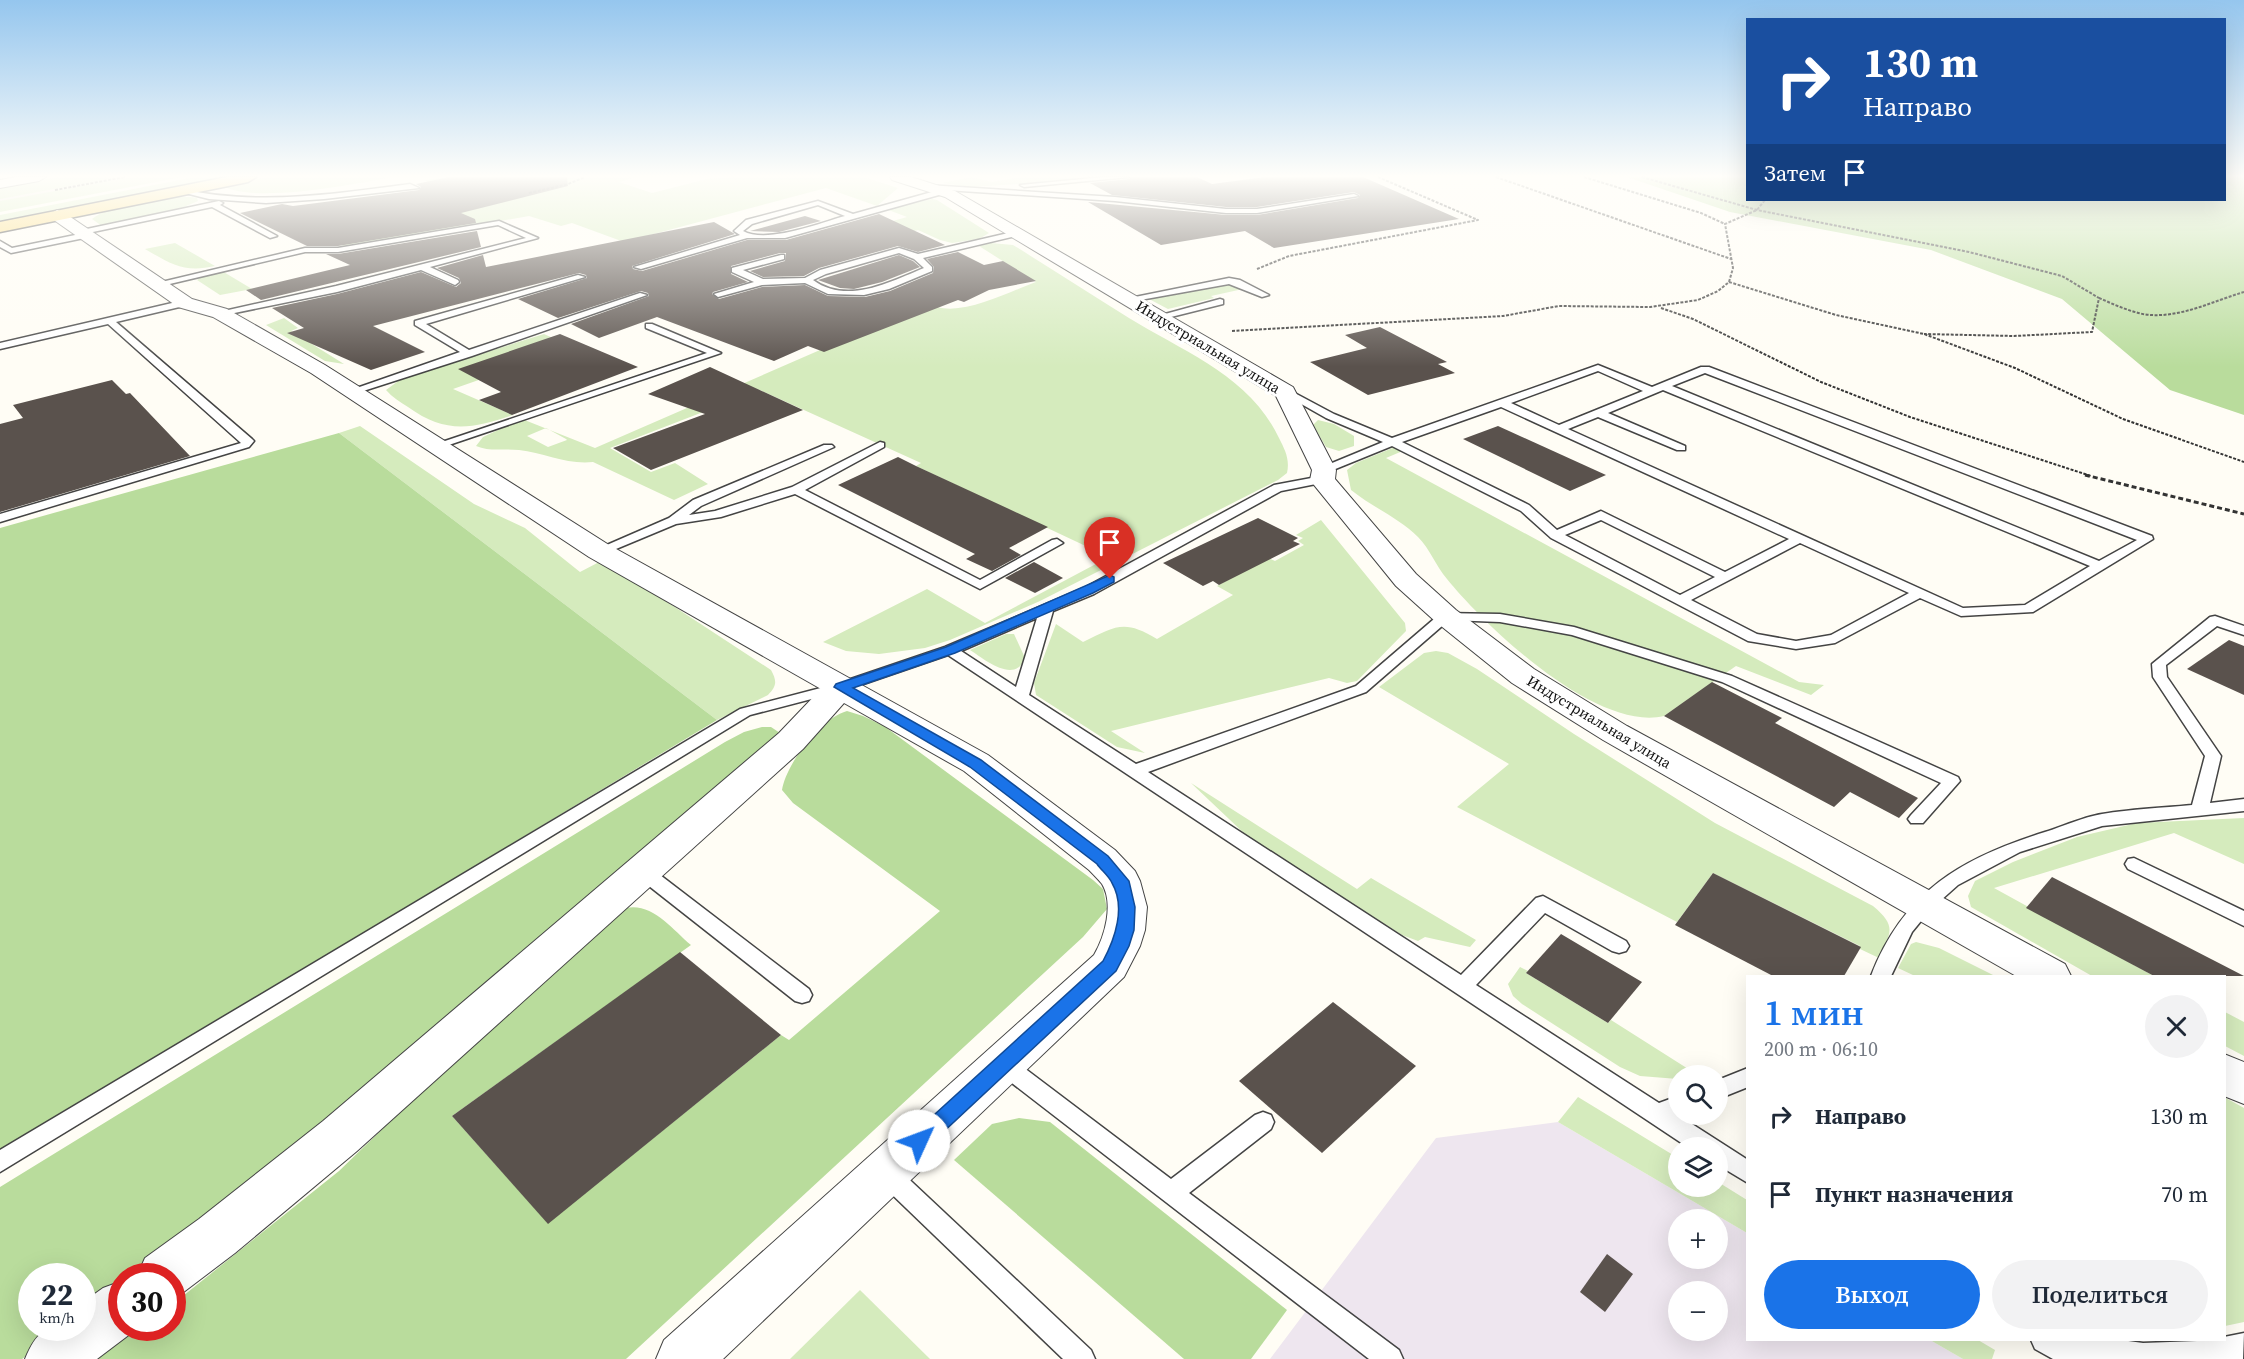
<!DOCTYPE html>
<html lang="ru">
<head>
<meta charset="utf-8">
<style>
	:root { --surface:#fff; --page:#f2f2f3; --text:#1f2937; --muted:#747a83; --accent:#1a73e8 }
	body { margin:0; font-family:"Source Serif 4",serif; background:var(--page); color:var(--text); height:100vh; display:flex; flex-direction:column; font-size:22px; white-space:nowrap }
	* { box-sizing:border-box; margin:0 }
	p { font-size:20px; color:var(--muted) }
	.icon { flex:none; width:33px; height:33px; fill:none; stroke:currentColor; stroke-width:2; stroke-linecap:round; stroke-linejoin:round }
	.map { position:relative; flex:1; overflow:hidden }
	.drawer { position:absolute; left:1746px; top:975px; width:480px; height:366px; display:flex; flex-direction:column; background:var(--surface); border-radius:0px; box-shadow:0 6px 24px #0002 }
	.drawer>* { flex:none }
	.hud { position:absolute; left:1746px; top:18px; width:480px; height:183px; border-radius:0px; box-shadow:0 6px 24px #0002; background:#1a4fa0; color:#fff; overflow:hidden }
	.fabs { position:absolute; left:1668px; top:1065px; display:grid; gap:12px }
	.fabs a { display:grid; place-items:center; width:60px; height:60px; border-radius:50%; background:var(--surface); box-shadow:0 6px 24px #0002; font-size:30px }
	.speed { position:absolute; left:18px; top:1263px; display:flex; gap:12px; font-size:30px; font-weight:700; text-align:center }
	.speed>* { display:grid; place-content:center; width:78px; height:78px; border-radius:50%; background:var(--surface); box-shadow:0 6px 24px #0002; line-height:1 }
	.speed small { font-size:15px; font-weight:400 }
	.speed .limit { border:9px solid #d22; background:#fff; color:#111 }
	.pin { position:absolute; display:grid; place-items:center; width:51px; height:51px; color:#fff; margin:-62px -26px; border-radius:50% 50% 50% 0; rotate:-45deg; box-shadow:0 0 6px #0007 }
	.pin .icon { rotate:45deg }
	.me { position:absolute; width:66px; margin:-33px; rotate:47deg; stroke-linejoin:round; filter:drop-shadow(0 0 4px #0008) }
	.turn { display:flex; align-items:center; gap:21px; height:126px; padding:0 18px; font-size:27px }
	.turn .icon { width:78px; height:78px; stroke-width:2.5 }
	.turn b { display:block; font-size:42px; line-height:51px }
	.then { display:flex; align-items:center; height:57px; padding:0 18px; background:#0003; gap:12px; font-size:22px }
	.round { display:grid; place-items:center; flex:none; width:63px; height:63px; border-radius:32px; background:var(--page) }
	.overview { display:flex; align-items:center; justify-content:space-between; height:102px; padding:0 18px }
	h1 { font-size:36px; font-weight:600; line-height:45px; color:var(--accent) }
	.button { display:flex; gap:12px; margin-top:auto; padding:12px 18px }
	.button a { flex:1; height:69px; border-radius:36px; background:var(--accent); color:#fff; font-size:24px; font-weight:600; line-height:69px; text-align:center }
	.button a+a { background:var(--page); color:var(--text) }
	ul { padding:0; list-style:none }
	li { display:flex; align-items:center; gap:18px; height:78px; padding:0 18px }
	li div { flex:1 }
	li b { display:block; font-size:22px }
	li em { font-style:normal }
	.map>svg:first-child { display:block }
	.industrial { fill:#eee6ef; fill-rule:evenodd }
	.green { fill:#d5ebbd; fill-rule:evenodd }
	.forest { fill:#b9dc9c }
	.plaza { fill:#f1ede2 }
	.building { fill:#5a524d }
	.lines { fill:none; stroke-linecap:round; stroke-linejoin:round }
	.service-casing { stroke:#444; stroke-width:3 }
	.minor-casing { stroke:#444; stroke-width:2 }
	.primary-casing { stroke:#222; stroke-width:3 }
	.path-far1 { stroke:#333; stroke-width:2; stroke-dasharray:3 1.5; stroke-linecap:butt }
	.path { stroke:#333; stroke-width:3; stroke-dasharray:5 3; stroke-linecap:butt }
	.service { fill:#fff; fill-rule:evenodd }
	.minor { fill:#fff; fill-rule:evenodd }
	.primary { fill:#f9d66b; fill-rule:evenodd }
	.route { fill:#1a73e8; stroke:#114b97; stroke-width:1.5 }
	.labels { text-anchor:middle; stroke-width:6; stroke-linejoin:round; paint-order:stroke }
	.street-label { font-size:15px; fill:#111; stroke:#fff }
</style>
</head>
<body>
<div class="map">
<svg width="2244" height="1359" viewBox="0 0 2244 1359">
	<rect width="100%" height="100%" fill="#fffdf5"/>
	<path class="industrial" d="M 1558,1122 L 1747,1233 L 1748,1340 L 1930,1340 L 1963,1359 L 1270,1359 L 1436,1138 ZM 1678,1220 L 1718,1220 L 1718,1258 L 1678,1258 ZM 1678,1292 L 1718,1292 L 1718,1330 L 1678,1330 Z"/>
	<g class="green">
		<polygon points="58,177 182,177 0,212 0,188"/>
		<polygon points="195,177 229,177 0,222 0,215"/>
		<path d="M 267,177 L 393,177 C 355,184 258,203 225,187 Z"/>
		<polygon points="450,177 464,179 475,177 636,177 619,182 652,193 707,179 731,177 864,177 898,188 877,206 826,188 624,242 572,223 561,226 529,216 340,249 337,247 344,245 440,187 424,180"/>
		<polygon points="971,177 992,182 1021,177 1077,177 1084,180 970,187 942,183"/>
		<path d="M 191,197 L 197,198 L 198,201 L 179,209 L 102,226 L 92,219 C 112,203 164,196 191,197 Z"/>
		<polygon points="932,199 937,200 989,233 979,239 952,243 940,240 918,230 893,236 857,231 907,217 886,209"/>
		<path d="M 175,243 L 215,266 C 184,273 171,264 145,249 Z"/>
		<path d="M 991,243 L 1013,245 C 1052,269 1090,294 1129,318 C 1184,352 1250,376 1279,438 C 1285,450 1290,459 1287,473 L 1278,480 L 1040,601 L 950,640 L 925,648 L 879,654 L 846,651 L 823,642 L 927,589 L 985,623 L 1109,557 L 916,466 L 921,463 L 760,390 L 610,448 L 651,472 L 675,463 L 708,484 L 674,500 L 593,462 C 568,465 544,453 519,450 C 504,448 490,452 476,446 L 483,437 L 522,419 L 595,448 L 820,350 L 937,307 C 966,315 1008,292 1036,282 L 979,246 ZM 546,428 L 566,439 L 567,440 L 548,447 L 527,436 Z"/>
		<polygon points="222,271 252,289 220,295 197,280 204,275"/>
		<polygon points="1231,283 1243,289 1211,296 1214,298 1168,309 1149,299 1211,285"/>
		<polygon points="284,318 298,328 291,331 344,364 325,361 266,325"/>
		<path d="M 544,334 L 573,347 L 453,389 L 513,415 C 472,429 445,434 408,407 C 400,402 392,397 386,390 L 401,379 Z"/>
		<polygon points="1318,420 1334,424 1354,436 1354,446 1339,451 1326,447 1313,425"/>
		<path d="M 360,426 L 474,504 L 525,528 L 580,572 L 603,560 L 771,670 C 777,681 777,686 768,695 L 717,720 L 339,433 Z"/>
		<path d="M 1395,447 L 1405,450 L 1386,458 L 1799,682 L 1824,685 L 1811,695 L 1736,666 L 1664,716 C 1596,732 1486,627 1447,579 C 1436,566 1430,549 1418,537 C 1399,518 1372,507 1351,490 L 1347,470 L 1356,463 Z"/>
		<path d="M 1321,520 L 1405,623 L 1406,631 L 1357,681 L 1347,683 L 1329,678 L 1111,731 L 1145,753 L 1117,747 L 1036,695 L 1034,683 L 1056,624 L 1083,642 C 1116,626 1124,619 1157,639 L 1233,595 L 1217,586 L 1268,558 L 1275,561 L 1304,545 L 1298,541 L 1303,538 L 1296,535 Z"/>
		<path d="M 1006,634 L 1014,634 L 1025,658 C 1015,685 984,659 970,650 Z"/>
		<path d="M 1436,651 L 1448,653 L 1477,669 L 1574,734 L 1715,823 L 1873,906 C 1897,926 1891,932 1879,958 L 1860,949 L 1860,946 L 1713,873 L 1677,922 L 1457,807 L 1509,764 L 1379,687 L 1424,653 Z"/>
		<polygon points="1191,783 1357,889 1371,878 1476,940 1470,947 1425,937 1418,941 1402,935 1248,837"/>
		<polygon points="2244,818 2244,864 2174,833 1994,888 2154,976 2092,976 1971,907 1968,896 1975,881 2013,862 2077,837 2137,823"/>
		<polygon points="1916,942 1939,948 1995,976 1915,976 1898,968 1911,944"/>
		<polygon points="1520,967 1528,971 1526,973 1608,1023 1611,1020 1693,1072 1690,1075 1678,1076 1678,1079 1640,1076 1620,1067 1522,1004 1513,996 1508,984"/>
		<polygon points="2225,1012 2244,1022 2244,1056 2225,1046"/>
		<polygon points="1578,1097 1678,1158 1678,1186 1718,1186 1718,1182 1747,1200 1747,1233 1558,1122"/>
		<polygon points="2224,1097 2244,1108 2244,1322 2225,1326"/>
		<polygon points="860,1290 930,1359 790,1359"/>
		<polygon points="1930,1340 1978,1340 1995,1350 1992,1359 1963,1359"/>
	</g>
	<g class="forest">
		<polygon points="1627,177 1747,177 1748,200 2224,200 2225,177 2244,177 2244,415 2170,390 2062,299 1931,250 1730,212"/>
		<polygon points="339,433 717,720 0,1152 0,528"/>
		<path d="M 847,711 L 863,716 L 884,726 L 1093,880 L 1103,889 L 1107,909 L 1083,937 L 626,1359 L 95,1359 L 139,1328 L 172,1328 L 173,1304 L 339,1171 L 491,1024 L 619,910 C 649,898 670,927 691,945 L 452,1116 L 548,1223 L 781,1035 L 789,1040 L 940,911 L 793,803 L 782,790 C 786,764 821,718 847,711 Z"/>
		<polygon points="762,727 771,727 783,735 781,745 533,942 368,1092 161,1260 138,1276 122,1276 121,1288 83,1316 82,1276 32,1276 32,1328 66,1328 22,1359 0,1359 0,1187 725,742 744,732"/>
		<polygon points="1019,1118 1050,1122 1287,1310 1251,1359 1184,1359 954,1160 992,1124"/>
	</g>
	<polygon class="plaza" points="118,177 132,177 0,201 0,199"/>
	<g class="building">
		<polygon points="449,177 567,177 568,186 461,213 475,219 476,223 338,246 307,246 240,213 282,204 293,206 419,190 421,187 416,184"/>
		<polygon points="1131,177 1197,177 1212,184 1265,177 1363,177 1459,219 1274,248 1245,231 1161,245 1088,202 1226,215 1257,215 1358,198 1360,195 1354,192 1257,207 1226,207 1112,195 1090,183 1129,179"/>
		<polygon points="879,214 945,245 918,252 898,246 819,268 804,276 763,277 750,271 785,261 786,253 780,253 731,266 731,274 748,282 713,292 712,294 719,299 762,287 805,285 828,296 865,297 890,291 933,273 934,267 927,259 958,252 984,265 1003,261 1036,281 989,290 964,302 958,300 824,352 808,346 774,361 657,317 599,338 571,324 649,296 648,293 641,291 558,318 518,299 587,278 586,275 579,273 373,326 425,352 371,370 287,333 304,328 272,308 337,294 421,272 456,287 461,283 459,278 437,268 483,255 486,267 714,222 735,234 632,266 633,269 642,271 747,240 786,240"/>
		<polygon points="805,216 821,221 779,232 750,231"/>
		<polygon points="477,231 481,247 261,300 246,290 350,265 326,254 338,254"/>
		<polygon points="899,255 913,261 920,267 882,282 854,289 840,288 818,280"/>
		<polygon points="1380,327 1447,362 1438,364 1455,373 1368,395 1310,362 1367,348 1345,335"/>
		<polygon points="560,334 638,367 512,415 479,400 501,392 458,369"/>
		<polygon points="710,367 803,410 651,470 613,448 705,414 648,394"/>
		<polygon points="112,380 126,394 130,393 190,456 0,512 0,424 23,418 13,405"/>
		<polygon points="1498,426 1606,475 1570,491 1463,439"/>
		<polygon points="898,457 916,466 1048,527 1009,548 1021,555 992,571 966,559 975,554 838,485"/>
		<polygon points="1258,518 1298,538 1293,541 1300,544 1219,585 1213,581 1203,586 1163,563"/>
		<polygon points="1034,562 1063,578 1035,593 1005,578"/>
		<polygon points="2229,640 2244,646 2244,695 2187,669"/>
		<polygon points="1712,682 1782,718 1775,723 1918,798 1899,818 1850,792 1834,807 1664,716"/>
		<polygon points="1713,873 1861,947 1844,976 1773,976 1675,925"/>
		<polygon points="2052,877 2244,976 2154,976 2026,908"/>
		<polygon points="1561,934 1642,982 1608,1023 1526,973"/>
		<polygon points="680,952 781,1035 548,1224 452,1116"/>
		<polygon points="1333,1002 1416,1066 1322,1153 1239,1081"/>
		<polygon points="1607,1254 1633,1274 1605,1312 1580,1292"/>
	</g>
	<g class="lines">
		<g class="service-casing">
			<g id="service">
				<polygon points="1104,177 1129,177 1024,187 1020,185"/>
				<path d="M 410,184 L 419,188 L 324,199 L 266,203 L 209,199 L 177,191 L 181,189 C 258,206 333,194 410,184 Z"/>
				<path d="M 928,185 L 1115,197 L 1226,209 L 1257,209 L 1354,194 L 1358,196 L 1257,213 L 1226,213 L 1115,201 L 946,190 L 946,193 L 785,238 L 747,238 L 641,269 L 634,267 L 740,235 L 734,231 L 746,220 L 818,201 L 853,214 L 939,190 L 926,188 ZM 818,205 L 845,216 C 820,223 767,244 743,231 L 752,224 Z"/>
				<polygon points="219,201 223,203 220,205 277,236 270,238 212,207 88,233 89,237 11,253 0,247 0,241 12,248 80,234 78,232 82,230"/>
				<polygon points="499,221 538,238 430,267 458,280 459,282 455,285 421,270 337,292 220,316 215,313 336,286 526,238 498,225 338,252 305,252 157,287 153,284 305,248 338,248"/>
				<path d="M 1017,231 L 1021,233 L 1020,235 L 923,258 L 932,267 L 932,271 L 889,289 L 864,295 L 828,294 L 805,283 L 762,285 L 718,297 L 714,294 L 754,282 L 732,272 L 732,268 L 781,255 L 784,255 L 784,259 L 743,270 L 763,279 L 805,278 L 820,270 L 899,248 L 918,254 ZM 899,253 L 914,259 L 924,268 C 890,282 847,305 813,280 L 826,274 Z"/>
				<polygon points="578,275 585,277 426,324 469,350 640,293 647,295 472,356 357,393 348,391 460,352 415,325 415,321"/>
				<polygon points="1229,278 1240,280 1269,295 1262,297 1229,284 1129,302 1125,299"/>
				<polygon points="1220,299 1223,300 1223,304 1159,320 1154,317"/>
				<polygon points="185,300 189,303 188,305 116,322 252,439 254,441 249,447 0,522 0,514 241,443 108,324 0,349 0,343"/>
				<polygon points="646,324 652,324 721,353 440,448 436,449 430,446 707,353 646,328"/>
				<path d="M 1598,365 L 1652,387 L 1701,367 L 1709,367 L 2152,536 L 2153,539 L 2033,612 L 1961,616 L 1920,598 L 1835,643 L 1796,649 L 1748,641 L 1551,538 L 1521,511 L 1392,446 L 1328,472 L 1320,472 L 1320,468 L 1383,442 L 1326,418 L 1280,392 L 1289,390 L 1334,414 L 1392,438 ZM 1598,371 L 1643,391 L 1559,425 L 1511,403 ZM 1705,373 L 2137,540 L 2099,561 L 1672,386 ZM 1663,390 L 2090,566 L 2025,605 L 1963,608 L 1568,429 L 1598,417 L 1677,450 L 1685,450 L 1685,446 L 1608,413 ZM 1501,407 L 1789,539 L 1725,572 L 1601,511 L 1557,530 L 1529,505 L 1402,442 ZM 1601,520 L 1715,577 L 1680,595 L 1565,535 ZM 1800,543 L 1909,593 L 1831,635 L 1796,641 L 1757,634 L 1691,600 Z"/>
				<polygon points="880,442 884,443 884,447 805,490 980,580 1052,540 1057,539 1063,543 980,589 795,494 721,517 676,524 604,554 594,554 593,551 669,518 693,500 824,445 832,445 834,447 701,506 689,515 715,511 792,487"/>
				<path d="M 1322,476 L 1326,478 L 1326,482 L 1281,491 L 1094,594 L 1053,611 L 1029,695 L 1136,764 L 1356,686 L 1441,613 L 1500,614 L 1574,627 L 1732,676 L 1958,777 L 1960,781 L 1923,823 L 1911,823 L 1908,819 L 1911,815 L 1941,783 L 1722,682 L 1572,635 L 1500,622 L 1449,620 L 1366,692 L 1148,772 L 1461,975 L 1536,898 L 1543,896 L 1626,941 L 1629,946 L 1626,951 L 1619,953 L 1612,951 L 1545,913 L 1476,985 L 1659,1103 L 1678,1096 L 1678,1115 L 1748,1160 L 1748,1183 L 1718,1165 L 1718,1148 L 1689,1148 L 948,655 L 846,690 L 750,715 L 0,1172 L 0,1150 L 740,709 L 836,684 L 945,647 L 1084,588 L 1274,485 ZM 1037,618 L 1016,687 L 961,651 Z"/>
				<path d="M 2215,616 L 2244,626 L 2244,635 L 2217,626 L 2166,665 L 2167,677 L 2221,756 L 2210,803 L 2244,799 L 2244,811 L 2102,826 L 2020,852 L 1958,885 L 1930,910 L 1912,932 L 1891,976 L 1871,976 C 1904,891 1962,858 2045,832 C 2064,826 2083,817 2102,814 C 2131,809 2162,808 2192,805 L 2205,756 L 2153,677 L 2152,664 L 2210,617 Z"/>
				<polygon points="2134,858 2244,911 2244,926 2128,869 2125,864 2128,859"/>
				<polygon points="641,863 647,865 809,989 812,995 809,1001 802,1003 795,1001 635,875 632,870 635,865"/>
				<polygon points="1003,1055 1011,1058 1171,1179 1255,1115 1263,1112 1271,1115 1274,1122 1271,1129 1189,1193 1399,1350 1403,1359 1369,1359 995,1070 992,1064 995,1058"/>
				<polygon points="1748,1068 1748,1087 1718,1099 1718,1080"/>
				<polygon points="888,1164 896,1167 1091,1350 1095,1359 1063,1359 880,1183 876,1175 880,1167"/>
				<polygon points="2244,1333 2243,1359 2053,1359 2035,1349 2031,1340 2121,1340 2143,1343 2224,1340 2224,1337"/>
			</g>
		</g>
		<g class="minor-casing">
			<g id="minor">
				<polygon points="16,177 46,177 39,181 0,188 0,180"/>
				<polygon points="890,177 911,177 955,191 1293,387 1336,470 1335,479 1416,574 1456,610 1534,669 1627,726 2065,964 2071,976 2016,976 1603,740 1512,683 1436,622 1396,586 1310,480 1312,470 1276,396 945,197 892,180"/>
				<path d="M 57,210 L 63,212 L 192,299 L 227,309 L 325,365 L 609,545 L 988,755 L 1115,850 L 1135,871 L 1140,881 L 1147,907 L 1145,930 L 1140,946 L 1124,977 L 723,1359 L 656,1359 L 664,1340 L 1094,955 C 1105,936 1114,904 1102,884 C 1098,879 1093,874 1089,870 L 964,771 L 844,703 L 803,749 L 357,1151 L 235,1253 L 181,1294 L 172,1298 L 172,1276 L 137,1276 L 145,1258 L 199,1219 L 323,1121 L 779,733 L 821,689 L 589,557 L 311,373 L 213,317 L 178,307 L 51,218 L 49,215 Z"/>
				<polygon points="2224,1054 2244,1062 2244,1104 2224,1096"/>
				<path d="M 122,1281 L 122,1328 L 138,1328 L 97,1359 L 25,1359 C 39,1325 48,1328 82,1328 L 82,1303 L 103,1288 Z"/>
			</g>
		</g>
		<g class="primary-casing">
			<polygon id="primary" points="227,177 256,177 248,182 0,232 0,222"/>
		</g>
		<g class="path-far1">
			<polyline points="1496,177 1731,259"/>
			<polyline points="1584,177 1701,213 1725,224"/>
			<polyline points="1642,177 1757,210 1969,252 2062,276 2099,298 2092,332 2014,336 1924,334"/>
			<polyline points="55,190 125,177"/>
			<polyline points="529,193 568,184 585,177"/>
			<polyline points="1257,269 1289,256 1478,220 1378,177"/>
			<polyline points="1729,282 1836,315 1924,334 2015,368 2123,419 2244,462"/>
			<path d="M 2099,298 C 2113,304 2128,311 2143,314 C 2177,320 2213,301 2244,292"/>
			<polyline points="1661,308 1693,319 1821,382 1910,417 2091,476"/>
			<polyline points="1232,331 1503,316 1559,306 1650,307 1698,300 1718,291 1729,282 1733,268 1725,224 1757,210 1765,200"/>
		</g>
		<polyline class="path" points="2085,475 2244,514"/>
		<use href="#service" class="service"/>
		<use href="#minor" class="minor"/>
		<use href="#primary" class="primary"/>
	</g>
	<linearGradient id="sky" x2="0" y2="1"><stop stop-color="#95c6ee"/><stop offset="0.48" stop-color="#fffefa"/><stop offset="1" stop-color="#fffefa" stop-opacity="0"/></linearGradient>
	<rect width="2244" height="367" fill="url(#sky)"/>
	<path class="route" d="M 1110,575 L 1114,577 L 1114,582 L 1093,593 L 955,653 L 853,688 L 981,760 L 1108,856 L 1129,881 L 1135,907 L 1134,930 L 1129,946 L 1116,971 L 926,1148 L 919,1151 L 912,1148 L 909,1141 L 912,1135 L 1103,961 C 1115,939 1126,907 1112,883 C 1109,876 1101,870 1097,864 L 970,767 L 834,687 L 836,684 L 946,647 Z"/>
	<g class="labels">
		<g class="street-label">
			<text transform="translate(1208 347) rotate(31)" y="5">Индустриальная улица</text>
			<text transform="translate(1599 722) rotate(31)" y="5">Индустриальная улица</text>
		</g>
	</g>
</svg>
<div class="fabs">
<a><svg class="icon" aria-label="search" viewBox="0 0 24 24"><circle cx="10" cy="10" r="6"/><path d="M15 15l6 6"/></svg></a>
<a><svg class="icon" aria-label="layers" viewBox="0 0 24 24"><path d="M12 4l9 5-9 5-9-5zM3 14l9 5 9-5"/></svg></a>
<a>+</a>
<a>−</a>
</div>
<div class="speed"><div>22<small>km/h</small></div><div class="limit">30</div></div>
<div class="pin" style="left:1110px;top:579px;background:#d93025"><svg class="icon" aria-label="arrive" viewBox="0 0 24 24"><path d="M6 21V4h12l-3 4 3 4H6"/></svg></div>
<svg class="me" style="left:919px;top:1141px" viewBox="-20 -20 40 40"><circle r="19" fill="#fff"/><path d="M0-13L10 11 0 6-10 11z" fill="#1a73e8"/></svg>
<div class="hud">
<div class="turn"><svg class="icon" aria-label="right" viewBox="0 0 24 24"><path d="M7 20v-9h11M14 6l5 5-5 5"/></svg><div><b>130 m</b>Направо</div></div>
<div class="then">Затем<svg class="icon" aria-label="arrive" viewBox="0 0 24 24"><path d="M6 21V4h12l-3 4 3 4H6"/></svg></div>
</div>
<section class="drawer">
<div class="overview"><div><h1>1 мин</h1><p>200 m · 06:10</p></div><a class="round"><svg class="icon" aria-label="close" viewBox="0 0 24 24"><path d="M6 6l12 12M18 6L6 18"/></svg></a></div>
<ul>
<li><svg class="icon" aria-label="right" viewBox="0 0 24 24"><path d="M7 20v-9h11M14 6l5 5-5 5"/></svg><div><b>Направо</b></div><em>130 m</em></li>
<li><svg class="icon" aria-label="arrive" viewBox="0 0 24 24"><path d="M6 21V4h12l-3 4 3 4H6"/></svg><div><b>Пункт назначения</b></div><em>70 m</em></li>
</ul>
<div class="button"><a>Выход</a><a>Поделиться</a></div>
</section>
</div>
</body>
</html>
